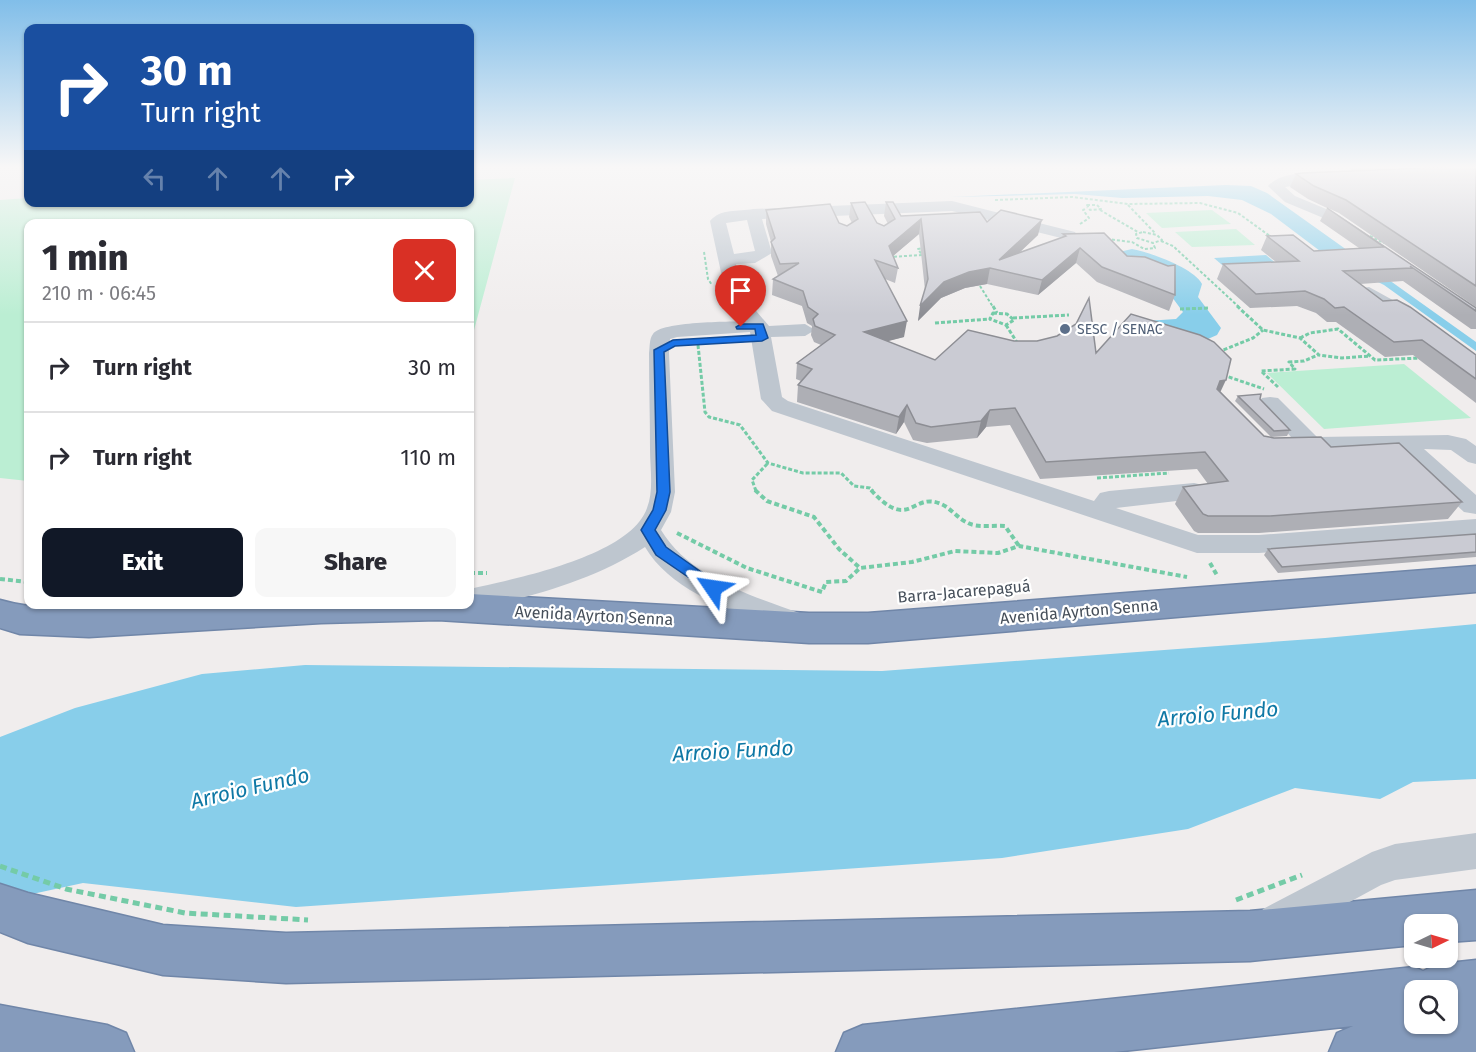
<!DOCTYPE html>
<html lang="en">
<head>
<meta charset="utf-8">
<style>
	:root { --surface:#fff; --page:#f7f7f7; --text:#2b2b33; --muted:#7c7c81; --line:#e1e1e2; --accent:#111827 }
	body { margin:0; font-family:"Fira Sans",sans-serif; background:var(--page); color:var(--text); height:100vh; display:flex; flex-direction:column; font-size:22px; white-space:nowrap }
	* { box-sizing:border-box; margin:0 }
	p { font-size:20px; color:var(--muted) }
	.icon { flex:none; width:33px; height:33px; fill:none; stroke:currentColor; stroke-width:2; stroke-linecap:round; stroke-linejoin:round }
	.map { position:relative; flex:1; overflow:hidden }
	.side { position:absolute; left:24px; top:219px; width:450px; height:390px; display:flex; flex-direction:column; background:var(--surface); border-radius:12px; box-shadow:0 2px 4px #0004 }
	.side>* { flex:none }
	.hud { position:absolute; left:24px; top:24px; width:450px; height:183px; border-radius:12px; box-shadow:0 2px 4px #0004; background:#1a4fa0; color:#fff; overflow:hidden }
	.needle { width:39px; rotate:85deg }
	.tools { position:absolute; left:1404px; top:914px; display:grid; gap:12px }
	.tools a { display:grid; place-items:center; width:54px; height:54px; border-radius:12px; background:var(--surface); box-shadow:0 2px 4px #0004; font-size:30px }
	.pin { position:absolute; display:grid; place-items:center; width:51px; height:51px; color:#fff; margin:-62px -26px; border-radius:50% 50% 50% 0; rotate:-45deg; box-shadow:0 0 6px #0007 }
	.pin .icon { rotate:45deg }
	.me { position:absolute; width:66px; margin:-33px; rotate:302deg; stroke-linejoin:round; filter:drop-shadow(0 0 4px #0008) }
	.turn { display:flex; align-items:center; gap:21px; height:126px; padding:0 18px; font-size:27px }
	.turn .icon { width:78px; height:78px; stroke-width:2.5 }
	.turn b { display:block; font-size:42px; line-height:51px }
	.lanes { display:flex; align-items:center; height:57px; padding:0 18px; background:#0003; justify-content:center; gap:30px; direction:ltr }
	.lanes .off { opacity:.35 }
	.round { display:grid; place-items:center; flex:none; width:63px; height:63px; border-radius:12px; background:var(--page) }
	.headline { display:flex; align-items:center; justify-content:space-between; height:102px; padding:0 18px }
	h1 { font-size:36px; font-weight:800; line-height:45px }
	.action { display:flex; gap:12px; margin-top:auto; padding:12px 18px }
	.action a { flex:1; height:69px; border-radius:12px; background:var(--accent); color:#fff; font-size:24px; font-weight:800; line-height:69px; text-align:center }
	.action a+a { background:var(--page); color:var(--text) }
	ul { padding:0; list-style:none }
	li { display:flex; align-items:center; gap:18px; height:90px; padding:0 18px; border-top:2px solid var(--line) }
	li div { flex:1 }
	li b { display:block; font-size:22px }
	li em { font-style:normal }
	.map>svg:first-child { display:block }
	.green { fill:#bbeed3 }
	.water { fill:#88ceea }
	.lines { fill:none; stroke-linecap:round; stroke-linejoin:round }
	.highway-casing { stroke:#7086a8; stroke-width:3 }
	.path-far3 { stroke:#74cba7; stroke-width:2; stroke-dasharray:3 2; stroke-linecap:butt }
	.path-far2 { stroke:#74cba7; stroke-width:3; stroke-dasharray:4 2; stroke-linecap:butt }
	.path-far1 { stroke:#74cba7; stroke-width:4; stroke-dasharray:5 3; stroke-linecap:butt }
	.path { stroke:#74cba7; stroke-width:5; stroke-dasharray:7 4.5; stroke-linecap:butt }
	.minor { fill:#bec6cf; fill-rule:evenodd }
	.highway { fill:#859bbc; fill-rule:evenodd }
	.wall { fill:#aeafb5 }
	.shaded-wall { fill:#8d8e94 }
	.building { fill:#cacbd3; stroke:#8d8e94; stroke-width:1.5 }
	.route { fill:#1a73e8; stroke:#114b97; stroke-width:1.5 }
	.service-dot { fill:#5c6f8a; stroke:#fff; stroke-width:2 }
	.labels { text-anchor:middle; stroke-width:4.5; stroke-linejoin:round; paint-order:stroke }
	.far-service-label { font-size:14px; fill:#4e5e75; stroke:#fff; text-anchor:start }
	.street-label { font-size:16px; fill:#464f5a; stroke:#fff }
	.near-water-label { font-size:21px; font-style:italic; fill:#0e78a5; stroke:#fff }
</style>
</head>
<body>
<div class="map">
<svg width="1476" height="1052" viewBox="0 0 1476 1052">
	<rect width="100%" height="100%" fill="#f0eded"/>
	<g class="green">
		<polygon points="515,178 470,345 470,224 28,224 28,481 0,478 0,200 28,198 28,202 470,202 470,180"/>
		<polygon points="1212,210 1231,224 1162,228 1146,213"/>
		<polygon points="1236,229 1255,245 1192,247 1175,232"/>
		<polygon points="1404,364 1471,418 1324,429 1267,373"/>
	</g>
	<g class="water">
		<polygon points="1226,185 1251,186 1267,193 1476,342 1476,351 1384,285 1328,257 1271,214 1242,200 1208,196 1122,198 1075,194 951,197"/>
		<path d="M 1132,249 C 1149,252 1194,268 1202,284 L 1198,297 L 1221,328 L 1217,335 L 1201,342 L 1146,321 L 1176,319 L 1183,312 L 1172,297 L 1175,291 L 1174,284 L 1119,252 Z"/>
		<polygon points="1266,255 1290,275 1236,277 1214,258"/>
		<polygon points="1476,624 1476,779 1413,782 1380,799 1295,788 1188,829 1002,858 296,907 83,883 0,901 0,737 75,708 202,674 305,665 882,671 1325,638"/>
	</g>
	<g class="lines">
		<g class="highway-casing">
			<g id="highway">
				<path d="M 1476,566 L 1476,592 L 868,643 L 809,643 L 438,620 L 321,623 L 89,637 L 20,634 L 0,628 L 0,600 C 51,615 106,606 159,604 C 262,602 366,604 470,604 L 470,594 L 809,613 L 868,613 Z"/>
				<polygon points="0,884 28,893 163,925 286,933 1250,911 1476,890 1476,940 1448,942 1448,924 1414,924 1414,945 1250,961 286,983 163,975 28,943 0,932"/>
				<path d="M 1476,960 L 1476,1052 L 1329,1052 L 1337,1033 L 1353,1026 L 1114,1052 L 836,1052 L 844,1033 L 863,1025 L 1414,967 L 1423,971 L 1439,964 ZM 1414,990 L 1448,990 L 1448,1023 L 1414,1023 Z"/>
				<polygon points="0,1005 107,1025 126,1033 134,1052 0,1052"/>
			</g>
		</g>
		<g class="path-far3">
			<polyline points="995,200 1072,197 1128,204 1200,203 1238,213 1274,239"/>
			<polygon points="1087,205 1097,205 1101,209 1090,210"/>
			<polyline points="1128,205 1155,233"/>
			<polyline points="1100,210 1138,232"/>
			<polyline points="1080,224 1089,218 1083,210 1087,208"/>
			<polygon points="1143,232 1157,235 1162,240 1153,243 1137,238 1136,234"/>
			<polyline points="1370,236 1384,243"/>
			<polyline points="1107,239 1132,242 1144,249 1155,248 1153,243"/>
			<polyline points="1161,241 1173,246 1239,307"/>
			<polyline points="704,252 708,279 712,285"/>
			<polyline points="889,257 922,255 918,249 924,248"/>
			<polyline points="980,286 993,307"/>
		</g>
		<g class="path-far2">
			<polyline points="993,306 997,313"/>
			<polyline points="1237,306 1263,330 1300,338 1319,355 1342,358 1370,356"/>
			<polyline points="1180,309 1209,308"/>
			<polygon points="993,313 1007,314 1014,320 1006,325 990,319"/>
			<polyline points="1013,318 1069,315"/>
			<polyline points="935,323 990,319"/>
			<polyline points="1006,325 1018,344"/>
			<polyline points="1300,338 1310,333 1338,329 1375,360 1421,358"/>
			<polyline points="698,345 705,412 709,417 740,425 768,463 803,473 841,473 854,486 870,488 873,491"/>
			<polyline points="1218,352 1253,338 1263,330"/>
			<polyline points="1223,375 1264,389"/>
			<polyline points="1278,387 1261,371 1295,369 1289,362 1304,361 1318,355"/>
			<polyline points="1097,478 1169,473"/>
			<polyline points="756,491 752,480 768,463"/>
		</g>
		<g class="path-far1">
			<polyline points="755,490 767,501 814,517 839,549 860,568 912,562 955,551 998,553 1019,546 1187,577"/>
			<path d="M 871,490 C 910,533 912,491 941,504 C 951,508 958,519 968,523 C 977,528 994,525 1005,526 L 1019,546"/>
			<polyline points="677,533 747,568 822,592 826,582 846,581 860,568"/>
			<polyline points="1210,563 1218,577"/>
			<polyline points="470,573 487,573"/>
			<polyline points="0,579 28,582"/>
		</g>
		<g class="path">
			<polyline points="0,866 66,889 185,913 308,920"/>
			<polyline points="1236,900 1302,875"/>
		</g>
		<g class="minor">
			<path d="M 1329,173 L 1336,177 L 1334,180 L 1285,187 L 1295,196 L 1331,211 L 1359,229 L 1361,232 L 1359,235 L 1347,235 L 1321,217 L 1285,202 L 1268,186 C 1281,171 1310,173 1329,173 Z"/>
			<path d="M 952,201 L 1075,232 L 1077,235 L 1069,240 L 952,211 L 762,219 L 772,253 L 755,263 L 736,264 L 746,299 L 769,326 L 805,324 L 815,330 L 805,336 L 771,337 L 782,397 L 788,401 L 1094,501 L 1100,493 L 1109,491 L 1194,483 L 1203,485 L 1206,491 L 1203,497 L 1194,499 L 1116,508 L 1198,535 L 1259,535 L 1476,519 L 1476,537 L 1259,553 L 1197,553 L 772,411 L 761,399 L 750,332 L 677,337 L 670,339 L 669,353 L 675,492 L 671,512 L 661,530 C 690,578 753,596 802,614 L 806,622 L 802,630 L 792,633 L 782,630 C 736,612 672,593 645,547 C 592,581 531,597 470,610 L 460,606 L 459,604 L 470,604 L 470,589 C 514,579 631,556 647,508 C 654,490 650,468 650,449 C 650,417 649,385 649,353 C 650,347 649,339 653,334 C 662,321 729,322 747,321 L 732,305 L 725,291 L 710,221 C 721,208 738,212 753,209 ZM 747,220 L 755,251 L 734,254 L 726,223 Z"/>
			<polygon points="1369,287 1420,315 1422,319 1420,323 1406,323 1363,296 1360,292 1363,288"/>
			<polygon points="1270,397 1278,398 1317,437 1448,435 1466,439 1476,446 1476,464 1468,462 1451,450 1424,449 1476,495 1476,514 1464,512 1396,449 1292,452 1284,450 1281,445 1284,440 1292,438 1259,403 1262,398"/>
			<polygon points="1476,833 1476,869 1395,880 1381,885 1289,935 1276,941 1263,935 1257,922 1263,909 1372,852 1395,844"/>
		</g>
		<use href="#highway" class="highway"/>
	</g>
	<g class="wall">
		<polygon points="1353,167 1419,167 1351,170"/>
		<polygon points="1476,167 1476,307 1339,213 1328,208 1476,308 1476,329 1471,329 1403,281 1360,284 1383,301 1476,355 1476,403 1413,355 1385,357 1336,322 1327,322 1316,313 1297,306 1250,308 1217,279 1223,264 1276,262 1261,250 1267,236 1314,251 1359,248 1320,221 1327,208 1308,199 1290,187 1296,174"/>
		<polygon points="886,202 901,216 987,222 1038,235 1019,253 1062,238 1063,234 1127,256 1175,295 1169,311 1097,282 1076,263 1038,295 987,284 965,288 941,298 918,321 925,290 919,234 893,256 898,268 895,283 885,279 904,337 887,341 935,360 1014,341 1096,353 1221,392 1264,436 1274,438 1331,447 1462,502 1448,519 1259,533 1198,533 1194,531 1175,504 1183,487 1208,484 1197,469 1040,479 1010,425 986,427 977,438 927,443 913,440 904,422 896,434 797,402 798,385 801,381 796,379 797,363 821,345 814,342 811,335 812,326 807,323 802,306 772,295 773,279 778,276 771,256 771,242 766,224 766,210 839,223 847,226 852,223 849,217 851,203 877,223 884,226 888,224 884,216"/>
		<polygon points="1238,396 1260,399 1290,430 1287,436 1271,437 1235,401"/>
		<polygon points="1476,534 1476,557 1278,573 1264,555 1268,549"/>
	</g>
	<g class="shaded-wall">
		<polygon points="921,219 919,234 887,261 889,246"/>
		<polygon points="1042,220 1038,235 1000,271 999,260"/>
		<polygon points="1080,248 1076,263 1038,295 1042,280"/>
		<polygon points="990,268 987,284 965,288 941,298 918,321 920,306 944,282 969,272"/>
		<polygon points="907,321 904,337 862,348 864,332"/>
		<polygon points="1226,380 1218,397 1212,398 1220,381"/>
		<polygon points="907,405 904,422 896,434 899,417"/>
		<polygon points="990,410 986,427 977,438 981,421"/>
	</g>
	<g class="building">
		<polygon points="1446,167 1476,167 1476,286 1346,200 1314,186 1296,174 1302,173"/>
		<polygon points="865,202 877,223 884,226 895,219 886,202 893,202 901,216 980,212 987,222 1001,210 1042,220 999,260 1066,236 1063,234 1104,233 1127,256 1145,257 1168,266 1175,265 1175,295 1102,267 1080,248 1042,280 990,268 969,272 944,282 920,306 928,279 921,219 889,246 898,268 875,260 907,321 864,332 935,360 968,330 1014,341 1037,341 1057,336 1076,324 1089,298 1096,353 1131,314 1200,335 1214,342 1231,359 1226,380 1220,381 1217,389 1264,436 1274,438 1321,437 1331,447 1399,443 1462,502 1269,516 1208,516 1203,514 1183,487 1228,481 1205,452 1046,462 1015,408 990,410 981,421 931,427 916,423 907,405 899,417 798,385 812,369 797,363 835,335 815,326 813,319 818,314 808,307 803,291 773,279 799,263 780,264 771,242 775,238 766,210 830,204 839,223 847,226 858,219 851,203"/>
		<polygon points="1327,208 1476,308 1476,311 1410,266 1412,268 1343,271 1383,301 1397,300 1410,307 1476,355 1476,379 1422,340 1394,342 1344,307 1335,308 1324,299 1305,291 1256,294 1223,264 1299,261 1267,236 1293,235 1314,251 1384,247"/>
		<polygon points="1261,394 1260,399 1290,430 1274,431 1238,396"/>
		<polygon points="1476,534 1476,552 1282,567 1268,549"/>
	</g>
	<linearGradient id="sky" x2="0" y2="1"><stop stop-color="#81bee9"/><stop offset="0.53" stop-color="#f8f7f7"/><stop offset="1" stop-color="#f8f7f7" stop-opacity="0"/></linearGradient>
	<rect width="1476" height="315" fill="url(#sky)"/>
	<polygon class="route" points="741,324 763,324 768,338 762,341 675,346 664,352 670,492 666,510 655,530 666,547 718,584 720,588 713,594 656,555 641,530 653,510 657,492 654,350 673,340 756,335 755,329 737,329 736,327"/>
	<circle class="service-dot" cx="1065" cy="329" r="6"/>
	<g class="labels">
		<g class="far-service-label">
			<text x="1077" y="334">SESC / SENAC</text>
		</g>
		<g class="street-label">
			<text transform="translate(964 591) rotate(-5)" y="6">Barra-Jacarepaguá</text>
			<text transform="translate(1079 611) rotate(-5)" y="6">Avenida Ayrton Senna</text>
			<text transform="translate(594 615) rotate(3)" y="6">Avenida Ayrton Senna</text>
		</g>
		<g class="near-water-label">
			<text transform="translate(1218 714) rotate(-5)" y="7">Arroio Fundo</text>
			<text transform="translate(733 751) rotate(-3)" y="7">Arroio Fundo</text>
			<text transform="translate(250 788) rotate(-13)" y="7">Arroio Fundo</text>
		</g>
	</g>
</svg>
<div class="tools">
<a><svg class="needle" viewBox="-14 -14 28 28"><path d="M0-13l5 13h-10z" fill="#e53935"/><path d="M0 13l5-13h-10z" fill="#7c7c81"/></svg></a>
<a><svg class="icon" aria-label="search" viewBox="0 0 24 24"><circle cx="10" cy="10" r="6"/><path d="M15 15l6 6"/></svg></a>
</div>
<div class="pin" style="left:741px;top:327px;background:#d93025"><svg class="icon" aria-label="arrive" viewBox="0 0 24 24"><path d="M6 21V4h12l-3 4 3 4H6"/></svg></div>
<svg class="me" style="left:713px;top:588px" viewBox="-20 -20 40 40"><path d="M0-17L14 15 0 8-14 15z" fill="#1a73e8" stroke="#fff" stroke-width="4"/></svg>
<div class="hud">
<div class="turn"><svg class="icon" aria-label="right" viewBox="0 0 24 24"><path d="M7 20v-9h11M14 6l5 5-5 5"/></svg><div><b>30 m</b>Turn right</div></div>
<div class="lanes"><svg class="icon off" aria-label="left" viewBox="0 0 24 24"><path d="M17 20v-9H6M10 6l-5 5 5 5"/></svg><svg class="icon off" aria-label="ahead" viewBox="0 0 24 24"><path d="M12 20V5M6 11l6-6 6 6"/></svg><svg class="icon off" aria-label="ahead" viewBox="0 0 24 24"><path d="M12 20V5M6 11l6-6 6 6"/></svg><svg class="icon" aria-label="right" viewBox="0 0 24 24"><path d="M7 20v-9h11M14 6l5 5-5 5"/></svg></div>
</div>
<section class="side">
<div class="headline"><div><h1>1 min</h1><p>210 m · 06:45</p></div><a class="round" style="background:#d93025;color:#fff"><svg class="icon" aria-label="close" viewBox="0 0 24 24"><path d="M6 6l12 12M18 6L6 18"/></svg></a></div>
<ul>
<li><svg class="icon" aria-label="right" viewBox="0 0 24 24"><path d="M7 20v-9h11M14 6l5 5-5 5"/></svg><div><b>Turn right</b></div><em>30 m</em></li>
<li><svg class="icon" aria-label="right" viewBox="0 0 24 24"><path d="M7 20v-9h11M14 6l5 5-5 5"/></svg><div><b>Turn right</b></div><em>110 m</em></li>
</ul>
<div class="action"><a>Exit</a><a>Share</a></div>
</section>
</div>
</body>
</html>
